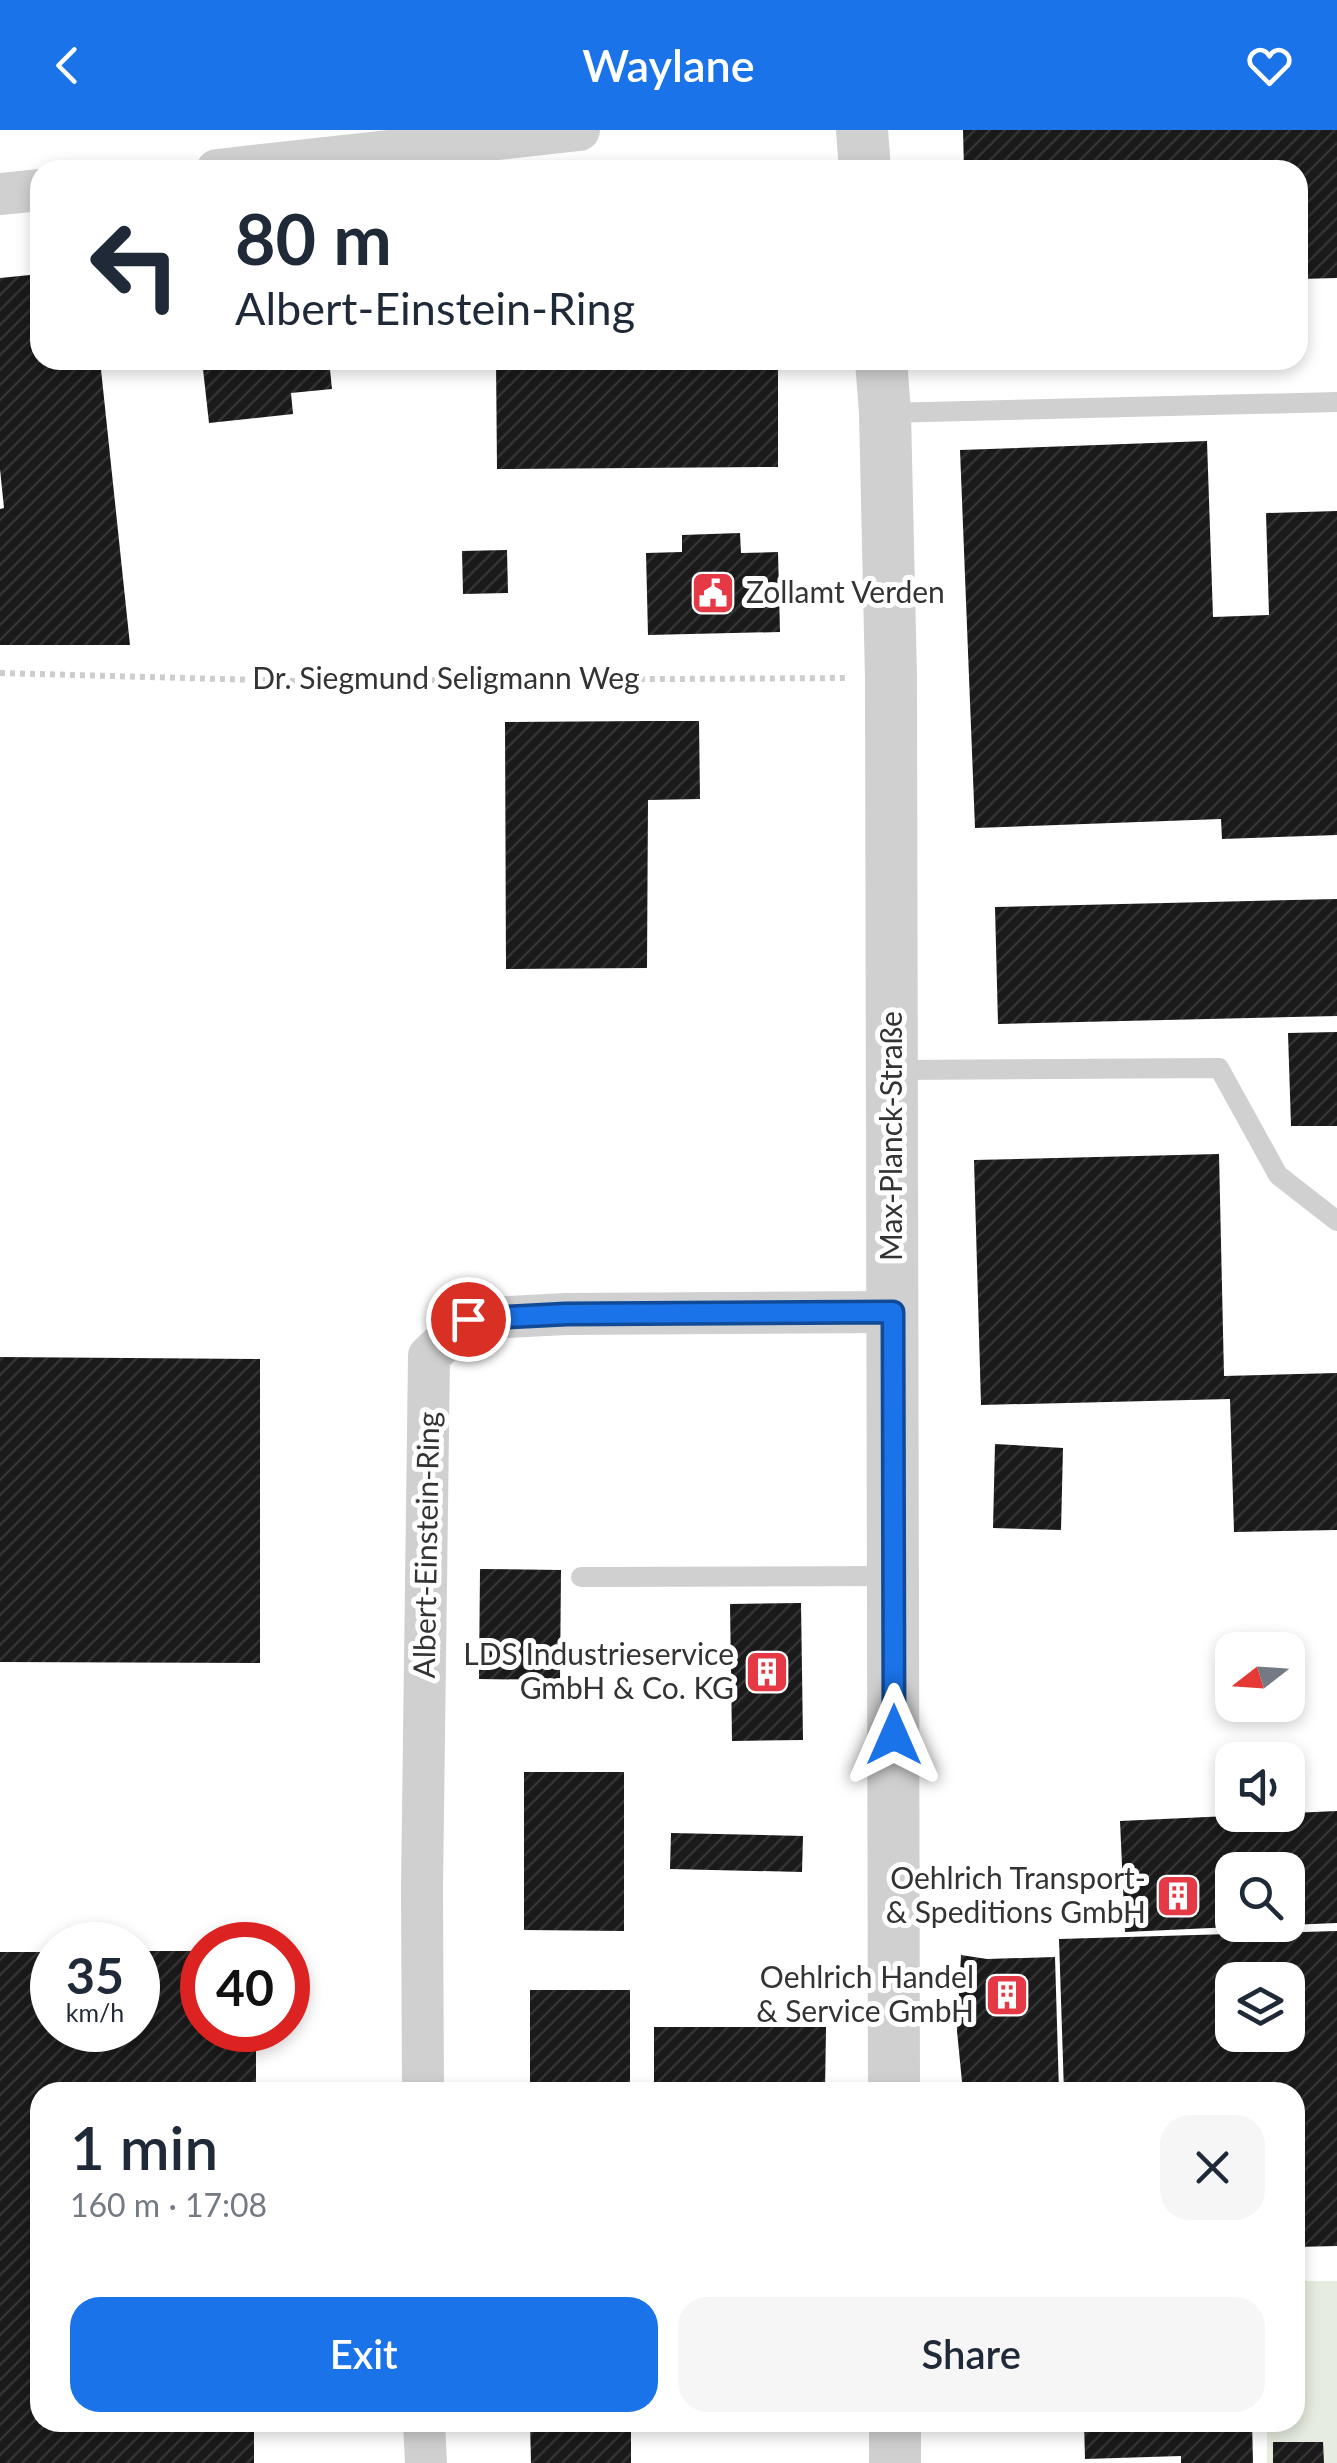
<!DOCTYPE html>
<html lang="en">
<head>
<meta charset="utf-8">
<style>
	:root { --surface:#fff; --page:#f6f6f7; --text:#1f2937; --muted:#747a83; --accent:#1a73e8 }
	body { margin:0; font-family:Lato,sans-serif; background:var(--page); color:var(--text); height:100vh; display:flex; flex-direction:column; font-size:38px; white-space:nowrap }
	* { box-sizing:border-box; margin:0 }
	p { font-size:32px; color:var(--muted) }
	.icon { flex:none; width:55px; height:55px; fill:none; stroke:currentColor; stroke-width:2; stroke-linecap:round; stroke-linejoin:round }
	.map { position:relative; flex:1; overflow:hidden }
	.details { position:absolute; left:30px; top:1952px; width:1275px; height:350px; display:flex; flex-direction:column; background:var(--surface); border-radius:30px; box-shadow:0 5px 15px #0003 }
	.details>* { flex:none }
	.top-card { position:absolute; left:30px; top:30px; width:1278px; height:210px; border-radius:30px; box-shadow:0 5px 15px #0003; background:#fff; color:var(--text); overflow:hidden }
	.needle { width:65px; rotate:253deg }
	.fabs { position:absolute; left:1215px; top:1502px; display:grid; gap:20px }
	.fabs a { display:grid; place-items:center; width:90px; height:90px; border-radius:20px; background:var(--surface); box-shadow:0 5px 15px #0003; font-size:50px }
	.speed { position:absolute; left:30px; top:1792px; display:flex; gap:20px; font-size:50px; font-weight:700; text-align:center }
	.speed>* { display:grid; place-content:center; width:130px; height:130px; border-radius:50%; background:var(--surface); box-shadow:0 5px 15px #0003; line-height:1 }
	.speed small { font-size:25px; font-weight:400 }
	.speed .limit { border:15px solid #d22; background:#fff; color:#111 }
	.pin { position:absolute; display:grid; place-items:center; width:85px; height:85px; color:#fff; margin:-42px; border:5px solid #fff; border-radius:50%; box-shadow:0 2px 10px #0007 }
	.me { position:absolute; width:110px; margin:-55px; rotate:0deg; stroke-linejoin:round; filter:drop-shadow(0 0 8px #0008) }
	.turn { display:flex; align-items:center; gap:35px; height:210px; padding:0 40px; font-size:45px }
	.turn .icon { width:130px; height:130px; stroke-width:2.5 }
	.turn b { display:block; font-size:70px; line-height:85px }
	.round { display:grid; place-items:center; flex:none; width:105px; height:105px; border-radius:30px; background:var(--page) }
	.summary { display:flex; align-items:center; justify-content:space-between; height:170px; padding:0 40px }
	h1 { font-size:60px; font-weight:600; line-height:75px }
	.button { display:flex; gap:20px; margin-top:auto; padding:20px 40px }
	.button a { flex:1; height:115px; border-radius:30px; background:var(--accent); color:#fff; font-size:40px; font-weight:600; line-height:115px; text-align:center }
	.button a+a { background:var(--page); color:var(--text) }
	header { display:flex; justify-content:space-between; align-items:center; height:130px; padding:0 40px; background:var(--accent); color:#fff; font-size:45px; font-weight:600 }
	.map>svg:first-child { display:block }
	.green { fill:#e6ecdf }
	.building { fill:url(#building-hatch); fill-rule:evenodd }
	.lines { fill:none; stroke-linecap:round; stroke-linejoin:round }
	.path { stroke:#cdcdcd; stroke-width:6; stroke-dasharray:5 5; stroke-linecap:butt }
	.service { stroke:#d0d0d0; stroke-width:20 }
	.minor { stroke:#d0d0d0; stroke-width:42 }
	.tertiary { stroke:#d0d0d0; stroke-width:52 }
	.route-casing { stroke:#114b97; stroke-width:25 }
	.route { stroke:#1a73e8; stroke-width:18 }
	.labels { text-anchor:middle; stroke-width:10; stroke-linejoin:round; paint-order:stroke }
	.poi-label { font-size:30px; fill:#333; stroke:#fff; text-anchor:end }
	.street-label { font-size:30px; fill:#333; stroke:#fff }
</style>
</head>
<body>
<header><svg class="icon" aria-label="back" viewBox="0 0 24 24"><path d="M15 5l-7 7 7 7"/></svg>Waylane<svg class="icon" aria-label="heart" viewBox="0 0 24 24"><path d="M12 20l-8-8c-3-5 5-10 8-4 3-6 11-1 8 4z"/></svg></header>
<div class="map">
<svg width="1337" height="2333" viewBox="0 0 1337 2333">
	<defs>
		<pattern id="building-hatch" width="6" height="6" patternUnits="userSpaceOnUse" patternTransform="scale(2.5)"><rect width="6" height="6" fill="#1a1a1a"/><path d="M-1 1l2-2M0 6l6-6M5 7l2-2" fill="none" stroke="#333"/></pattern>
	</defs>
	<rect width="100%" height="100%" fill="#fff"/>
	<polygon class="green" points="1295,2151 1337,2151 1337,2333 1267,2333 1267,2293 1295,2292"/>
	<g class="building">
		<polygon points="963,0 1337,0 1337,148 1298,149 1298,40 964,40"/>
		<polygon points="40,144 40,230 100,230 130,515 0,515 0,379 4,378 0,339 0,148"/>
		<polygon points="202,230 329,230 332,259 291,263 293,284 209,293"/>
		<polygon points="496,230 778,230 778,337 497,339"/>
		<polygon points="1207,311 1213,487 1269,485 1266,383 1337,381 1337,705 1222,709 1221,689 975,698 960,320"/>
		<polygon points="740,403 741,423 778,422 780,502 648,505 646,423 682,422 682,405"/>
		<polygon points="507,420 508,463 463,464 462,421"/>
		<polygon points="648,591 699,591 700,669 648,670 647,838 506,839 505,592"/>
		<polygon points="1337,769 1337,886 998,894 995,777"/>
		<polygon points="1337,902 1337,996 1291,996 1288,903"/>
		<polygon points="1219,1024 1224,1246 1337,1243 1337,1400 1234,1402 1230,1269 981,1275 974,1030"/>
		<polygon points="0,1227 260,1229 260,1533 0,1532"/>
		<polygon points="995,1314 1063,1318 1061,1400 993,1398"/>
		<polygon points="480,1439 561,1440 560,1550 479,1549"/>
		<polygon points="801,1473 803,1610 732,1611 730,1474"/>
		<polygon points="524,1642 624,1642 624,1801 524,1800"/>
		<polygon points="1337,1681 1337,1793 1288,1795 1288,1740 1232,1740 1232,1797 1125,1802 1120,1691"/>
		<polygon points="671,1703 803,1706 802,1742 670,1739"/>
		<path d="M 1337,1801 L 1337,2116 L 1295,2117 L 1295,1962 L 1064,1962 L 1059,1809 ZM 1232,1850 L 1288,1850 L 1288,1905 L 1232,1905 Z"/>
		<polygon points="138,1821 202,1821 202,1900 256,1900 256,1962 40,1962 40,2292 254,2292 254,2333 0,2333 0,1822 52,1822 52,1900 138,1900"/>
		<polygon points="961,1825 987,1829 1055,1827 1059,1962 963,1962 957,1901"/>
		<rect x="530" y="1860" width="100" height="102"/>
		<polygon points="654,1897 826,1897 825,1962 654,1962"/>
		<rect x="1295" y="2248" width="7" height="35"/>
		<polygon points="530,2292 631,2292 631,2333 531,2333"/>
		<polygon points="1084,2292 1252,2292 1253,2333 1181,2333 1181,2326 1085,2329"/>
		<polygon points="1273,2312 1323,2312 1324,2333 1273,2333"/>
	</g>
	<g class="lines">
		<polyline class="path" points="0,543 296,551 849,548"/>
		<g class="service">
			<polyline points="885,283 1337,272"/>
			<polyline points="894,940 1219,938 1278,1045 1337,1091"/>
			<polyline points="581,1447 891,1446"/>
		</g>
		<g class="minor">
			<polyline points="217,40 579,0"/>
			<polyline points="0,64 40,60"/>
			<polyline points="423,1962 422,1758 429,1226 468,1189 566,1184 893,1182"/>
			<polyline points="424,2292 426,2333"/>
		</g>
		<g class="tertiary">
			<polyline points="862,0 865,40"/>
			<polyline points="881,230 885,283 891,548 894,1962"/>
			<polyline points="895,2292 895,2333"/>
		</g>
	</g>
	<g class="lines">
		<g class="route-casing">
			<polyline id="route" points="468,1189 566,1184 893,1182 894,1605"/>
		</g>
		<use href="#route" class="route"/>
	</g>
	<defs>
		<g id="civic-square" transform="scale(2.25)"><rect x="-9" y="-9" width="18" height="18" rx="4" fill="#e63946" stroke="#fff"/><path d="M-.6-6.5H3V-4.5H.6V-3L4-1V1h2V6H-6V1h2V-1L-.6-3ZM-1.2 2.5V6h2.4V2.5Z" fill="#fff"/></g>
		<g id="building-square" transform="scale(2.25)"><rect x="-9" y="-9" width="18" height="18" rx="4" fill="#e63946" stroke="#fff"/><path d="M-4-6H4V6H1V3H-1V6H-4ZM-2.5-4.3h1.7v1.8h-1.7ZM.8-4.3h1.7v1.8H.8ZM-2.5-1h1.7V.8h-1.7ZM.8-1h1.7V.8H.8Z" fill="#fff"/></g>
	</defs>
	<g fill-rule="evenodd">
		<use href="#civic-square" x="713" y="463"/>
		<use href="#building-square" x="767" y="1542"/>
		<use href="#building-square" x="1178" y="1766"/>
		<use href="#building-square" x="1007" y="1865"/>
	</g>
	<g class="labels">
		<g class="poi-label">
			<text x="746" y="473" text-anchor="start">Zollamt Verden</text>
			<text x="734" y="1535">LDS Industrieservice<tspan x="734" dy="34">GmbH &amp; Co. KG</tspan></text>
			<text x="1146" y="1759">Oehlrich Transport-<tspan x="1146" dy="34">&amp; Speditions GmbH</tspan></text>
			<text x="974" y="1858">Oehlrich Handel<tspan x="974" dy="34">&amp; Service GmbH</tspan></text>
		</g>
		<g class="street-label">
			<text x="446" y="559">Dr. Siegmund Seligmann Weg</text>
			<text transform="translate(892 1006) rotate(-90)" y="10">Max-Planck-Straße</text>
			<text transform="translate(427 1415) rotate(-89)" y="10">Albert-Einstein-Ring</text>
		</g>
	</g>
</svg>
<div class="fabs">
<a><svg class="needle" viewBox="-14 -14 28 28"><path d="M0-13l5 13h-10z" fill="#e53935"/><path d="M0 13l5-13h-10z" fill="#747a83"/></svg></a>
<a><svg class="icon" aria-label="sound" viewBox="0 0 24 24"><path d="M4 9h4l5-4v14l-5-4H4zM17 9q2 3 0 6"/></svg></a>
<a><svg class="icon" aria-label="search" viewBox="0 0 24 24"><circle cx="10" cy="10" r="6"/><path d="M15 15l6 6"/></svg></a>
<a><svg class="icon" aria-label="layers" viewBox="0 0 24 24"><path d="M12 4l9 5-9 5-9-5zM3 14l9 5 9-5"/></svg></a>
</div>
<div class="speed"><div>35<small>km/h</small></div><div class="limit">40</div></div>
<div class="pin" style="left:468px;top:1189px;background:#d93025"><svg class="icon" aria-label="arrive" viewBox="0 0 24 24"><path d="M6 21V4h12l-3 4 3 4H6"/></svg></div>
<svg class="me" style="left:894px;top:1605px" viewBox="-20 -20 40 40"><path d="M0-17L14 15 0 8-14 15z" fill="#1a73e8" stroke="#fff" stroke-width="4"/></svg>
<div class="top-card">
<div class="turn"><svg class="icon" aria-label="left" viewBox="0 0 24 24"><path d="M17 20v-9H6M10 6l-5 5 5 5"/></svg><div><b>80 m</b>Albert-Einstein-Ring</div></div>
</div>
<section class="details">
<div class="summary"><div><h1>1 min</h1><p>160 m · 17:08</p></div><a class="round"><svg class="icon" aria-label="close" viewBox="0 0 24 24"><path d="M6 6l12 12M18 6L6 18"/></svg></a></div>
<div class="button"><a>Exit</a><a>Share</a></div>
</section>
</div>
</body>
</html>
